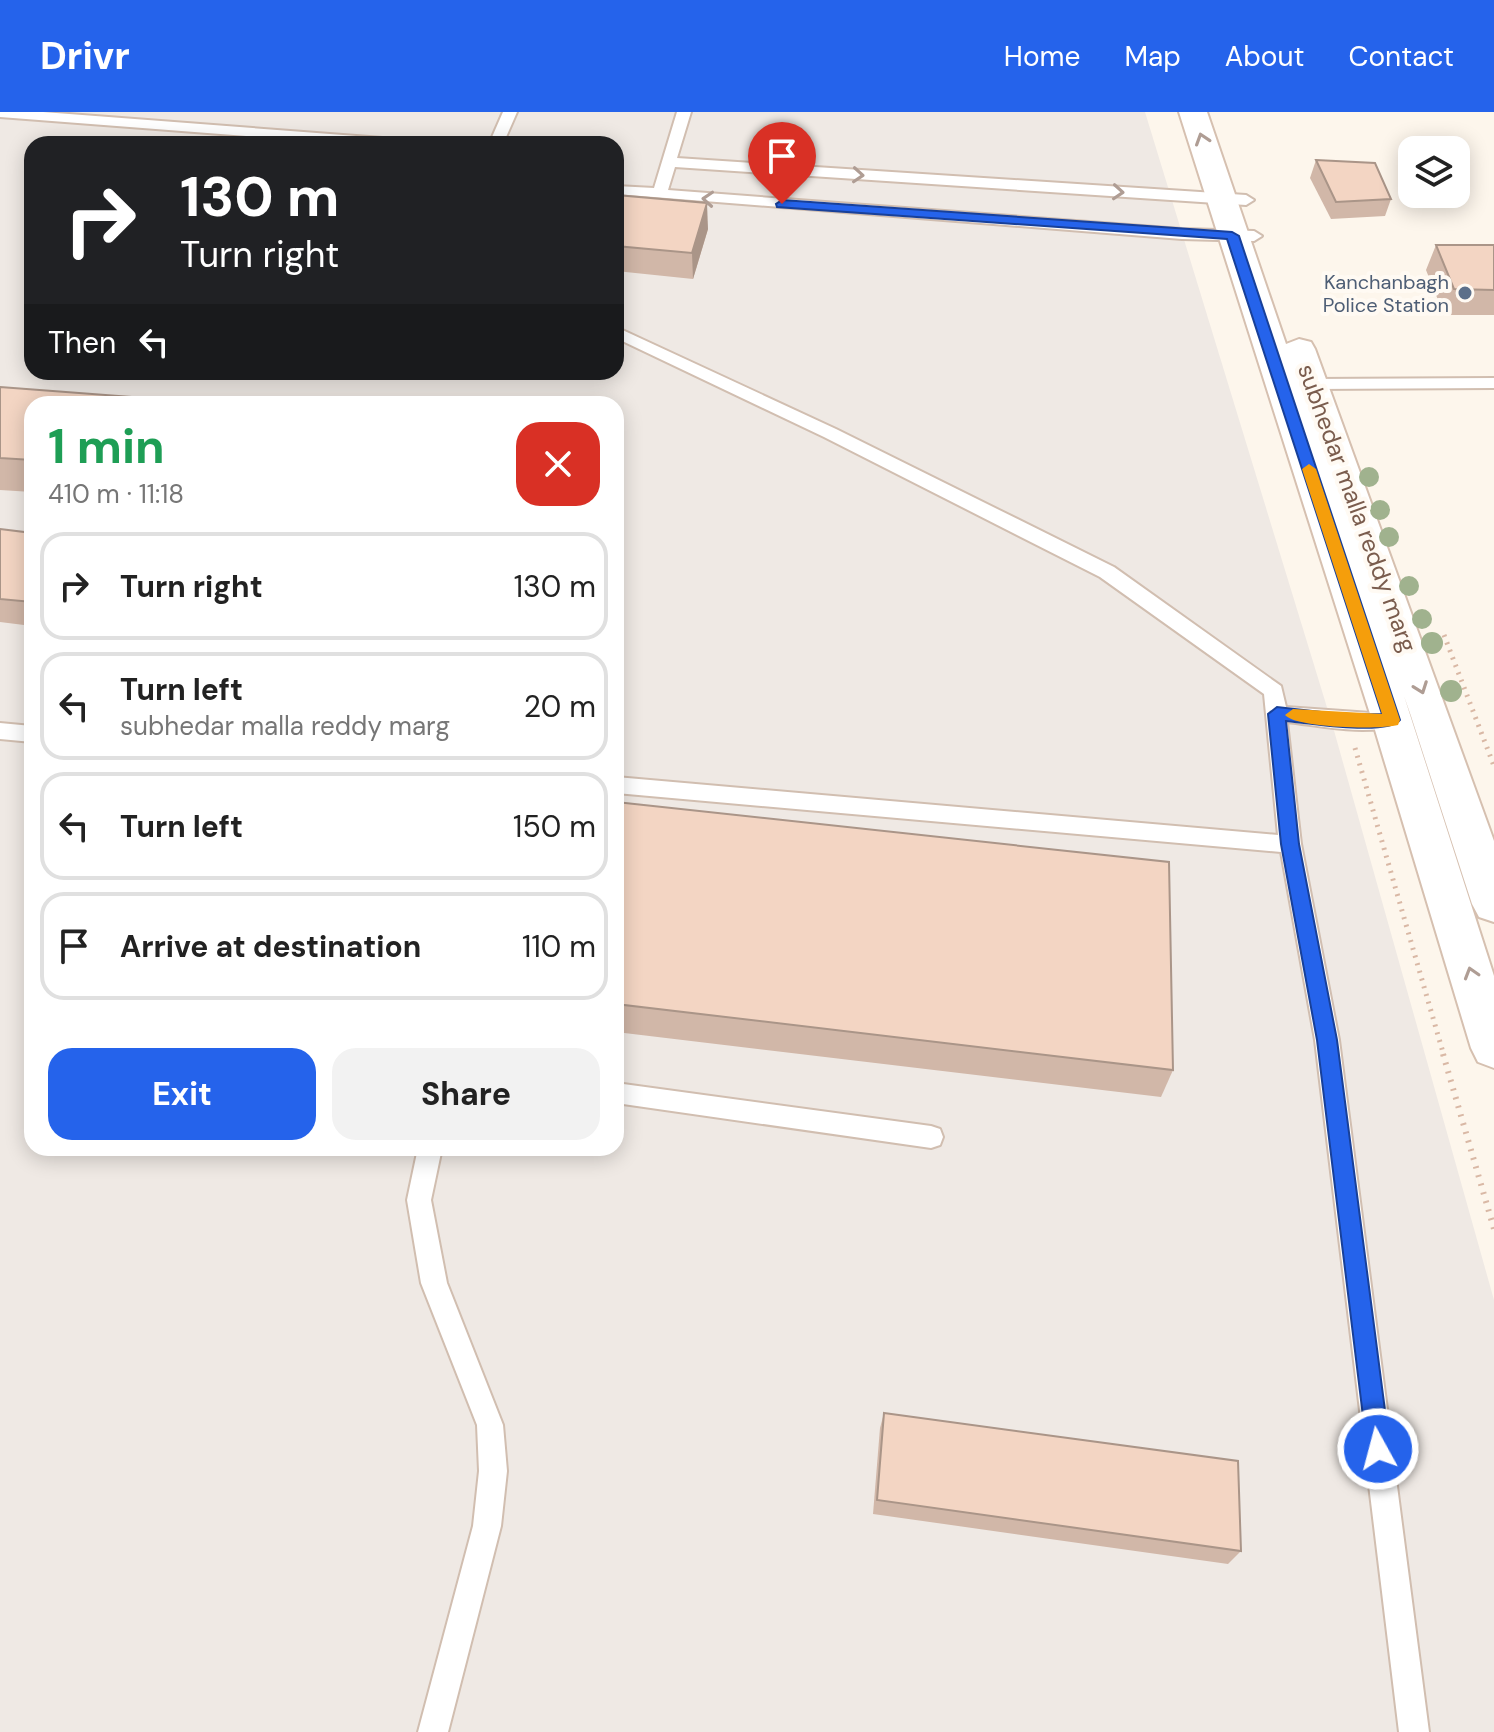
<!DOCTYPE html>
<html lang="en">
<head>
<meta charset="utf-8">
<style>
	:root { --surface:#fff; --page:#f2f2f2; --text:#222; --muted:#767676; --line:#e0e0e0; --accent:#2563eb }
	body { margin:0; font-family:"DM Sans",sans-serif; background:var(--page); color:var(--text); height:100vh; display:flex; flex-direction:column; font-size:30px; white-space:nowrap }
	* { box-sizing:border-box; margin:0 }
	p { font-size:26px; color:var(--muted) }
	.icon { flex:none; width:44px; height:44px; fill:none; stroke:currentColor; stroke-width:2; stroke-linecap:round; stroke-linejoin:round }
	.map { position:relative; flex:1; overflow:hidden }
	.side { position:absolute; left:24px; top:284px; width:600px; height:760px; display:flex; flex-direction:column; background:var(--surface); border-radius:24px; box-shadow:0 4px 20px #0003 }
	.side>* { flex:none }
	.hud { position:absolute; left:24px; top:24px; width:600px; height:244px; border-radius:24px; box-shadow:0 4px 20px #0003; background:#202124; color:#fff; overflow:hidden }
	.controls { position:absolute; left:1398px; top:24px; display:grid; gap:16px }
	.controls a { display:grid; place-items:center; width:72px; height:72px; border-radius:16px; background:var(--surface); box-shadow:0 4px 20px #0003; font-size:40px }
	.pin { position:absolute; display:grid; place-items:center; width:68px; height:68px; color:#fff; margin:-82px -34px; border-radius:50% 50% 50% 0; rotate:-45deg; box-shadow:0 0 8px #0007 }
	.pin .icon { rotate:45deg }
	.me { position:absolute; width:88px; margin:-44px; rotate:353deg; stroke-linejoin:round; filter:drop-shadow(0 0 6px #0008) }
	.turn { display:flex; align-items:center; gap:28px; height:168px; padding:0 24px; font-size:36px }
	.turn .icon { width:104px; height:104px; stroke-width:2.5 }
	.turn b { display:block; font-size:56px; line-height:68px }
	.then { display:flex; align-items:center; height:76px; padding:0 24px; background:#0003; gap:16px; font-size:30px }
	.round { display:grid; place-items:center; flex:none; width:84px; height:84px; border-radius:24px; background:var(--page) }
	.overview { display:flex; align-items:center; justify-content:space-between; height:136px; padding:0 24px }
	h1 { font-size:48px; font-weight:700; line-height:60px; color:#1e9e55 }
	.primary-button { display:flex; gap:16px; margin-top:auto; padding:16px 24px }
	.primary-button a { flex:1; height:92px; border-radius:24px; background:var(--accent); color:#fff; font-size:32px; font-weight:700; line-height:92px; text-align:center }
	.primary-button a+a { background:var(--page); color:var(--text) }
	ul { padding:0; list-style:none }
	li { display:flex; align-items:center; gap:24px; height:108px; margin:0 16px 12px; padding:0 8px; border:4px solid var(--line); border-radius:24px }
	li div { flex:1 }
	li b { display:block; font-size:30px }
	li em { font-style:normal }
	header { display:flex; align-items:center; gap:48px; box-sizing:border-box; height:112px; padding:0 40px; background:var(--accent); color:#fff }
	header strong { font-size:38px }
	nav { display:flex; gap:44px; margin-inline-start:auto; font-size:28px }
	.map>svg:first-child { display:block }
	.industrial { fill:#efe9e4; fill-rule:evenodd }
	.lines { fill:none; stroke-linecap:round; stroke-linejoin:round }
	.lane-casing { stroke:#d1beb0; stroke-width:4 }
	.secondary-casing { stroke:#d6c0b0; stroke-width:4 }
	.path-far1 { stroke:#d9b8a5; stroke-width:5; stroke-dasharray:2 6; stroke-linecap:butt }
	.path { stroke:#d9b8a5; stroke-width:6; stroke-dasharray:2 7; stroke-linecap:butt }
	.lane { fill:#fff; fill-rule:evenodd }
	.secondary { fill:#fff; fill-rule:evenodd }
	.tree { fill:#a0b28e }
	.wall { fill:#d1b7a8 }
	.shaded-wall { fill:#aa9588 }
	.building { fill:#f3d5c3; stroke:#aa9588; stroke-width:2 }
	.oneway { stroke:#af9d94 }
	.route { fill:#2563eb; stroke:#184099; stroke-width:2 }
	.slow { fill:#f59e0b }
	.service-dot { fill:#5c6f8a; stroke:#fffaf3; stroke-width:3 }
	.labels { text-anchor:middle; stroke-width:8; stroke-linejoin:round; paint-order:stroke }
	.far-service-label { font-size:20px; fill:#4e5e75; stroke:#fffaf3; text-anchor:end }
	.street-label { font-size:24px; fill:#7a5c4d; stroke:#fffaf3 }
</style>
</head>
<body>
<header>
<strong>Drivr</strong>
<nav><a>Home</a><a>Map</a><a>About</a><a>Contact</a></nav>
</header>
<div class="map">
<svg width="1494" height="1620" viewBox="0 0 1494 1620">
	<rect width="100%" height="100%" fill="#fdf6ec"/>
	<path class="industrial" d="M 0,0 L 1145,0 L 1333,615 L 1494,1188 L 1494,1620 L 0,1620 ZM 32,32 L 616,32 L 616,260 L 32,260 ZM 32,292 L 616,292 L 616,1036 L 32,1036 Z"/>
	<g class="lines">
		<g class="lane-casing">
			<g id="lane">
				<polygon points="0,0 43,0 409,28 416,32 352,32 0,5"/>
				<polygon points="503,0 517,0 503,32 489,32"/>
				<polygon points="677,0 691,0 677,46 1246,83 1254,88 1246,93 675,55 668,78 1182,117 1254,119 1262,124 1254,129 1182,127 616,82 616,74 654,76"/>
				<path d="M 616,215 L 836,317 L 1114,455 L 1281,574 L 1286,595 L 1399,603 L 1402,608 L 1399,613 C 1365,624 1322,614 1287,610 L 1301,732 L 1339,928 L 1429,1620 L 1399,1620 L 1315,928 L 1281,740 L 616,681 L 616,665 L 1278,723 L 1264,582 L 1100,465 L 824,325 L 616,226 Z"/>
				<polygon points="1494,266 1494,276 1313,277 1305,272 1313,267"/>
				<polygon points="0,611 32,614 32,630 0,627"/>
				<polygon points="616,971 931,1014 940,1017 943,1025 940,1033 931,1036 616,991"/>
				<polygon points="418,1036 442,1036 431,1088 447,1171 503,1313 507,1359 501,1414 448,1620 418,1620 473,1414 479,1359 477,1313 421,1171 407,1088"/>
			</g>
		</g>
		<g class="secondary-casing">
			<polygon id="secondary" points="1179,0 1207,0 1286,232 1299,227 1311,230 1315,237 1494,729 1494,810 1479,805 1472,792 1411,604 1404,584 1494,864 1494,956 1478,950 1471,936 1372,608"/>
		</g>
		<g class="path-far1">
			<polyline points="1444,523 1494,654"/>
			<polyline points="1355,636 1444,944"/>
		</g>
		<polyline class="path" points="1443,942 1494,1117"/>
		<use href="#lane" class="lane"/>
		<use href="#secondary" class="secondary"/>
	</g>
	<g class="tree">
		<circle cx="1369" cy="365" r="10"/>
		<circle cx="1380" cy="398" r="10"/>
		<circle cx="1389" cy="425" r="10"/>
		<circle cx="1409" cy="474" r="10"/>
		<circle cx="1422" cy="507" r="10"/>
		<circle cx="1432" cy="531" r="11"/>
		<circle cx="1451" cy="579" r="11"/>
	</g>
	<g class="wall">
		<polygon points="1316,48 1391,87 1385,104 1331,107 1310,66"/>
		<polygon points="616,83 708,117 693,167 616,159"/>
		<polygon points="1436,133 1494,133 1494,203 1444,203 1426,158"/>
		<polygon points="0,275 32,292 32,380 0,378"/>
		<polygon points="0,417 32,421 32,514 0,510"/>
		<polygon points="616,690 1173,958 1161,985 616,920"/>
		<polygon points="884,1301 1241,1439 1228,1452 873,1402 880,1316"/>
	</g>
	<polygon class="shaded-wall" points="707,91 708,117 693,167 692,141"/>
	<g class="building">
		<polygon points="1316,48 1375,51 1391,87 1336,90"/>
		<polygon points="616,83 707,91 692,141 616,134"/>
		<polygon points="1436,133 1494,133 1494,178 1454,177"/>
		<polygon points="0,275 224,292 32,292 32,348 0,346"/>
		<polygon points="0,417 32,421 32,490 0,487"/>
		<polygon points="616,690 1169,750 1173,958 616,892"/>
		<polygon points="884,1301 1238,1349 1241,1439 877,1388"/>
	</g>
	<defs><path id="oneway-chevron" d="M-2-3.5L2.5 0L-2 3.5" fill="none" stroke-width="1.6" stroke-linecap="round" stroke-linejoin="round" transform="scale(2)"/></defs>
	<g class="oneway">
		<use href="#oneway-chevron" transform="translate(1202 27) rotate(-108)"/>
		<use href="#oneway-chevron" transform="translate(858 63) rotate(4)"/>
		<use href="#oneway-chevron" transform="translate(1118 80) rotate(4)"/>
		<use href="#oneway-chevron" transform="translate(708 87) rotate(-176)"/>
		<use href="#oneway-chevron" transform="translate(1421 576) rotate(70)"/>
		<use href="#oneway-chevron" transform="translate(1471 861) rotate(-107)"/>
	</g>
	<path class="route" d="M 782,88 L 1232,120 L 1239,124 L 1400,608 C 1388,624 1307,611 1286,609 L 1299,732 L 1337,928 L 1390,1337 L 1386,1345 L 1378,1348 L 1370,1345 L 1367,1337 L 1317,928 L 1281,732 L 1268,602 L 1277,595 L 1348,603 L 1382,602 L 1227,127 L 777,95 L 776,92 Z"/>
	<path class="slow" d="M 1309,352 L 1316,357 L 1400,608 L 1398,613 C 1380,618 1296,616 1285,603 L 1293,597 L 1382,602 L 1302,357 Z"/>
	<circle class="service-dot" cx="1465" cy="181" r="8"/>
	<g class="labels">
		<g class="far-service-label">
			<text x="1449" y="177">Kanchanbagh<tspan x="1449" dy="23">Police Station</tspan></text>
		</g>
		<g class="street-label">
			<text transform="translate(1357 396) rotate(70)" y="8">subhedar malla reddy marg</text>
		</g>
	</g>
</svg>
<div class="controls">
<a><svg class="icon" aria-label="layers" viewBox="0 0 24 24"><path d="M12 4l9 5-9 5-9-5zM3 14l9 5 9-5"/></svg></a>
</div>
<div class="pin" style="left:782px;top:92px;background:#d93025"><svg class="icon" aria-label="arrive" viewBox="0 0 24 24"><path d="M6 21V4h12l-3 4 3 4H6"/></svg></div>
<svg class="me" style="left:1378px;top:1337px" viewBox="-20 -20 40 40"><circle r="17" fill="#2563eb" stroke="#fff" stroke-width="3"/><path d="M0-11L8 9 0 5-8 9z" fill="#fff"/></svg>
<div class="hud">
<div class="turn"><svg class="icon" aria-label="right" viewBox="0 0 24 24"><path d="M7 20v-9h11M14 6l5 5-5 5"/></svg><div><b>130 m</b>Turn right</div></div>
<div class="then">Then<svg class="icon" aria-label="left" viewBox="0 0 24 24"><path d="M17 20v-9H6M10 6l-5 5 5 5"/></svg></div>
</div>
<section class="side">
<div class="overview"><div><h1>1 min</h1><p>410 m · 11:18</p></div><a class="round" style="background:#d93025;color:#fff"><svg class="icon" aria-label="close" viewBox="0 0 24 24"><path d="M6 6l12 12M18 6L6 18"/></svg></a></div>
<ul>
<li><svg class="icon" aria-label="right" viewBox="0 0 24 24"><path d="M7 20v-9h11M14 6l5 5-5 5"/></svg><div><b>Turn right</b></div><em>130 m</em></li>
<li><svg class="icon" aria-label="left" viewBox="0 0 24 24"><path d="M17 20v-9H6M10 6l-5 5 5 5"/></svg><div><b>Turn left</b><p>subhedar malla reddy marg</p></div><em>20 m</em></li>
<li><svg class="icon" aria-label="left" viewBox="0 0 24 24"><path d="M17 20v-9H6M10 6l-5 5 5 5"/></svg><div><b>Turn left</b></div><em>150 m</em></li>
<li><svg class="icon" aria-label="arrive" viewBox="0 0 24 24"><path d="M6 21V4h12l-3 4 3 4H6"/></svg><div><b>Arrive at destination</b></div><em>110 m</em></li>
</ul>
<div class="primary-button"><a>Exit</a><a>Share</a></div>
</section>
</div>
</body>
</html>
